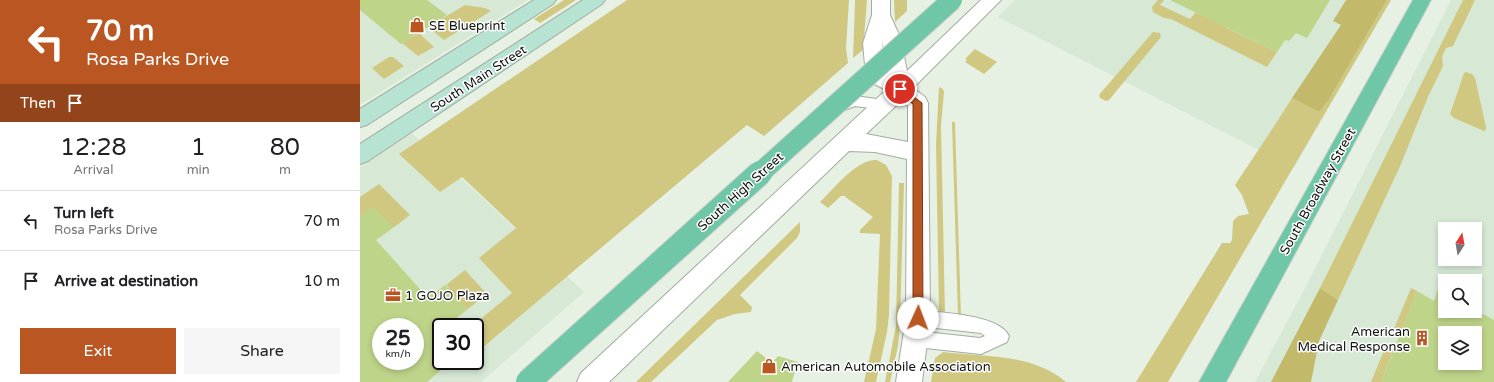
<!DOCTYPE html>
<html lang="en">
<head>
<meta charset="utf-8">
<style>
	:root { --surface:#fff; --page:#f6f6f6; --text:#202124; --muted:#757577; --line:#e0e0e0; --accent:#ba5622 }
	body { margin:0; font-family:"Varela Round",sans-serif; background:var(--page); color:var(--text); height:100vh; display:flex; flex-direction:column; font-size:15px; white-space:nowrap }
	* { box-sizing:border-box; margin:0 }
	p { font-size:13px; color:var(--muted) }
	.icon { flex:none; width:22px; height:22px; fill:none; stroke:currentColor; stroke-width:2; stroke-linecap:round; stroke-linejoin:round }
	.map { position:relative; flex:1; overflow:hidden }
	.sheet { display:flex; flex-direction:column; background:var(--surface); width:360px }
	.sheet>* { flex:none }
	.hud { background:#ba5622; color:#fff; overflow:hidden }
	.needle { width:26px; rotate:11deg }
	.tools { position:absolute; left:1078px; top:222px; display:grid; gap:8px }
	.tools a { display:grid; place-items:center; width:44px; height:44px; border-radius:0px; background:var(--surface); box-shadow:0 2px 6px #0003; font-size:20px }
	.speed { position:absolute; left:12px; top:318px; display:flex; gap:8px; font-size:20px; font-weight:700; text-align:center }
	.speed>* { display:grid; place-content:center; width:52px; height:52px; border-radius:50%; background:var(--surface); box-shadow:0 2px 6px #0003; line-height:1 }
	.speed small { font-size:10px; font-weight:400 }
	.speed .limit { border:2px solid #111; border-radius:6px; background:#fff; color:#111 }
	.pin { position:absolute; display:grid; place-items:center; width:34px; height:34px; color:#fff; margin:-17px; border:2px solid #fff; border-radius:50%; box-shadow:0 1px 4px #0007 }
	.me { position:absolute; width:44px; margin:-22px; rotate:2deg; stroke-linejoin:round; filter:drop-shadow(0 0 3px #0008) }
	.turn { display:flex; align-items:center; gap:14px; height:84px; padding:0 20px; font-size:18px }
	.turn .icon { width:52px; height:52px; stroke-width:2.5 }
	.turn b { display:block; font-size:28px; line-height:34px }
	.then { display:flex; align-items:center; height:38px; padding:0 20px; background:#0003; gap:8px; font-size:15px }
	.eta { display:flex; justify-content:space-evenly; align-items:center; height:68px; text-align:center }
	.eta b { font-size:24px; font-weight:600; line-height:28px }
	.cta { display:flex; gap:8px; margin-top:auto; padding:8px 20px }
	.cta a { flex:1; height:46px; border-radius:0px; background:var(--accent); color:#fff; font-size:16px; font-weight:600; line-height:46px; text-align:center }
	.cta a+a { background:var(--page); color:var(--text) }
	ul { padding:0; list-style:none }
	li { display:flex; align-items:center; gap:12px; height:60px; padding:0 20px; border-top:1px solid var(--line) }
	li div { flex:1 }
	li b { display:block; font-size:15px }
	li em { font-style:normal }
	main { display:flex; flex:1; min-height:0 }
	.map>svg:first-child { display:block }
	.built { fill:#d7e8d5; fill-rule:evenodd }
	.green { fill:#d0c881 }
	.forest { fill:#c2b96b }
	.building { fill:#bed489; fill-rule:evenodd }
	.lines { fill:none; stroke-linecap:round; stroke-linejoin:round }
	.lane-casing { stroke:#a2aca0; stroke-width:2 }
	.street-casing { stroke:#a2aca0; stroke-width:2 }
	.secondary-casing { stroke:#a2aca0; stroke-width:2 }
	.primary-casing { stroke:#cfd0cf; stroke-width:2 }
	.lane { fill:#fff; fill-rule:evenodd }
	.street { fill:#fff; fill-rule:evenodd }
	.secondary { fill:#b7e3d3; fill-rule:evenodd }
	.primary { fill:#70c7a7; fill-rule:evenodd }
	.primary-bridge-far1-casing { stroke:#cfd0cf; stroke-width:22; stroke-linecap:butt }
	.primary-bridge-casing { stroke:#cfd0cf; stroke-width:26; stroke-linecap:butt }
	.primary-bridge-far1 { stroke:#70c7a7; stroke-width:20 }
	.primary-bridge { stroke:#70c7a7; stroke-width:24 }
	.route { fill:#ba5622; stroke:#793816 }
	.labels { text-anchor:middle; stroke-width:3; stroke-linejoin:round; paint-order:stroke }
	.poi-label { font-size:13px; fill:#0f130e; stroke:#fff; text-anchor:start }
	.street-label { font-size:13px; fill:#0f130e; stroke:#fff }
</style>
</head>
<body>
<main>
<section class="sheet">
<div class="hud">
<div class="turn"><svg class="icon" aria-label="left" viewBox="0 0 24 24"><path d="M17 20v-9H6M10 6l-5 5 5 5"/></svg><div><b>70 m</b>Rosa Parks Drive</div></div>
<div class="then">Then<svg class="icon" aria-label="arrive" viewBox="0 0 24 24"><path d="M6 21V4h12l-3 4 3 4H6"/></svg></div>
</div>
<div class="eta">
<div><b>12:28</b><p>Arrival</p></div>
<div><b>1</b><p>min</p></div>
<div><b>80</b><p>m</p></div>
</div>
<ul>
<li><svg class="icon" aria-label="left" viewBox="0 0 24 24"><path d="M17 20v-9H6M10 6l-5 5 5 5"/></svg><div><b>Turn left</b><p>Rosa Parks Drive</p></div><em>70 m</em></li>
<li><svg class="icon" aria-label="arrive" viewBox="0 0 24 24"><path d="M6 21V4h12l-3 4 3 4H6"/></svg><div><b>Arrive at destination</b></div><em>10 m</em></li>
</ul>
<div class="cta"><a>Exit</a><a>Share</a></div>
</section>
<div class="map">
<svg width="1134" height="382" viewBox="0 0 1134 382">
	<rect width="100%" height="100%" fill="#e6f1e4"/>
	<g class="built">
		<polygon points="0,0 168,0 0,105"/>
		<polygon points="655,0 1031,0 934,168 638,17"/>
		<path d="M 1091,0 L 1134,0 L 1134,382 L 895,382 L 944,290 ZM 1085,229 L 1115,229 L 1115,259 L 1085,259 ZM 1085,281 L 1115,281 L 1115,311 L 1085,311 ZM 1085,333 L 1115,333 L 1115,363 L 1085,363 Z"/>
		<path d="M 52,133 L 224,292 L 121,382 L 0,382 L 0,167 ZM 21,327 L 55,327 L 55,361 L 21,361 ZM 81,327 L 115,327 L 115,361 L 81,361 Z"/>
	</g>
	<g class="green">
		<polygon points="204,0 216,0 180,23 174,19"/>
		<polygon points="267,0 489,0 486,48 488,63 404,136 387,125 115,354 115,327 111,327 152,293 119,258 156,228 102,177 80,192 39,154"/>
		<polygon points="495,0 507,0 503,50 493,58"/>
		<polygon points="534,0 547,0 547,11 535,22"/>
		<polygon points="798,0 804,0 800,5 830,19 842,5 867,28 917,52 907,67 811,19 804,18 793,12 792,7"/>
		<polygon points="1027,0 1031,0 808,382 776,382 862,243 870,243 872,240 873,221 878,216 889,214 882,195 875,185 913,128 932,98 959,112 968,101"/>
		<polygon points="1103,0 1115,0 1093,46 1086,48 1082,57 1083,66 1068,97 1041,164 978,300 960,288"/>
		<polygon points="105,5 125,8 131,11 84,40 68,27"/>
		<polygon points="793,32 800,33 801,37 749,100 746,101 740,98 739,95"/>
		<polygon points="59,33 74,47 58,56 42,43"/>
		<polygon points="615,49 637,62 624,74 605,62 607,60 605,59"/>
		<polygon points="29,57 33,57 44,66 24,79 12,68"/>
		<polygon points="1106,72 1112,74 1115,78 1126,127 1126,130 1124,131 1094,118 1090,114 1104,73"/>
		<polygon points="579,87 583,89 584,92 581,125 585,314 579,310 576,144"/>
		<polygon points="592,122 595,122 601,317 598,316"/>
		<path d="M 517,160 L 526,165 L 532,176 L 529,315 L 527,332 L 516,382 L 504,382 L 516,329 L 520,234 L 500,233 L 500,230 L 513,217 L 484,196 L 481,196 L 468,208 L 460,202 C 474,189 496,159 517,160 Z"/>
		<polygon points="539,183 544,183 540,323 538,346 530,382 525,382 536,326"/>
		<polygon points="19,184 50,215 33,228 13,207 0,216 0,197"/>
		<polygon points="440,222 440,232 437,238 380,295 392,307 391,312 375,314 357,320 291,382 276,382"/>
		<polygon points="105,270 127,294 108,309 87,290 89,288 86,285"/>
		<polygon points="1051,288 1057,291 1041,333 1034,329"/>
		<polygon points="1026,346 1033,351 1021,382 1011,382"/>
		<path d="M 583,352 C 623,357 672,353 706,382 L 571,382 L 575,358 Z"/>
	</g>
	<g class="forest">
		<polygon points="986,0 1027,0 968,101 959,112 932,98 981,25 973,21"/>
		<polygon points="960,288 978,300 959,341 951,382 911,382"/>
	</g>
	<g class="building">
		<polygon points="0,0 67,0 87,15 41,44 0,10"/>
		<polygon points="810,0 970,0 947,38 936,33 929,41 925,40 917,52"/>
		<path d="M 13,206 L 33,228 L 16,240 L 67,297 L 71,294 L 72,295 L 85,285 L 108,309 L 94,320 L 96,321 L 89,327 L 81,327 L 81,370 L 67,382 L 0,382 L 0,216 ZM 21,327 L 55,327 L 55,361 L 21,361 Z"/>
		<path d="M 1078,289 L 1085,293 L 1085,311 L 1115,310 L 1134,320 L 1134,382 L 1021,382 L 1057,291 L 1074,301 ZM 1085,333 L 1115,333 L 1115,363 L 1085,363 Z"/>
		<polygon points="397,351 412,363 418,356 438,362 432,381 433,382 368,382"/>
	</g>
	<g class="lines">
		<g class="lane-casing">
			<g id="lane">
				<path d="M 495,96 L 524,100 L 529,101 L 530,105 L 529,109 L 524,110 L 495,106 L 480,112 L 475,111 L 474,107 C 478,99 487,97 495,96 Z"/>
				<path d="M 558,310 C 580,313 639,314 649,336 L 647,342 L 621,354 L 556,347 L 550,345 L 548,339 L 550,333 L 556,331 L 620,338 L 625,336 L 621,333 L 558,326 L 552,323 L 550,318 L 552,313 Z"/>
			</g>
		</g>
		<g class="street-casing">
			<path id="street" d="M 512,0 L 530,0 L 530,15 L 540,37 L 547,71 L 621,0 L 641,0 L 553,88 L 565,97 L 568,103 L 570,318 L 562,382 L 536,382 L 546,318 L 547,159 L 515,152 L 489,151 L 249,382 L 217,382 L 221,373 L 526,90 L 509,81 L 506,76 L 503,43 L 512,15 ZM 522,40 L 528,73 L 525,72 ZM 541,101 L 548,106 L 548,142 L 506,134 Z"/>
		</g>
		<g class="secondary-casing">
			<g id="secondary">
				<polygon points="174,0 196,0 193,4 7,125 0,127 0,109"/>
				<polygon points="223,0 245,0 242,4 8,161 0,164 0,144"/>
			</g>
		</g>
		<g class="primary-casing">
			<polygon id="primary" points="1053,0 1071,0 866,382 839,382"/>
		</g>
		<use href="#lane" class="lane"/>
		<use href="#street" class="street"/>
		<use href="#secondary" class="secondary"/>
		<use href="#primary" class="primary"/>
		<g class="primary-bridge-far1-casing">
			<polyline id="primary-bridge-far1" points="399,174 592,0"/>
		</g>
		<g class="primary-bridge-casing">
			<polyline id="primary-bridge" points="168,382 400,173"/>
		</g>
		<use href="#primary-bridge-far1" class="primary-bridge-far1"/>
		<use href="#primary-bridge" class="primary-bridge"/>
	</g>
	<polygon class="route" points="540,86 562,103 563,318 562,321 558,323 554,321 553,318 553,104 537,92 537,87"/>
	<defs>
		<g id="shop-bare" transform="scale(1.2)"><path d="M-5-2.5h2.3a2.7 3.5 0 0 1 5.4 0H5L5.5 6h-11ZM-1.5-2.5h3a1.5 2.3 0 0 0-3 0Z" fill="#ba5622" stroke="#fff" stroke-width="2.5" paint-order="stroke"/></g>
		<g id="office-bare" transform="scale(1.2)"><path d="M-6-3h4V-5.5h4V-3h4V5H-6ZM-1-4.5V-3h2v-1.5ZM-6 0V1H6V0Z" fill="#ba5622" stroke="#fff" stroke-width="2.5" paint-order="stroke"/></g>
		<g id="building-bare" transform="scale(1.2)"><path d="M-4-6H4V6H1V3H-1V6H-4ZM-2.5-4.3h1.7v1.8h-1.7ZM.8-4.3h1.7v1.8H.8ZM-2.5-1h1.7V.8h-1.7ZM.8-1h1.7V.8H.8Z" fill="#ba5622" stroke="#fff" stroke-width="2.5" paint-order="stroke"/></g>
	</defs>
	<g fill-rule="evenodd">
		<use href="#shop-bare" x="57" y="25"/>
		<use href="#office-bare" x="33" y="295"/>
		<use href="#building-bare" x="1062" y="338"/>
		<use href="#shop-bare" x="409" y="366"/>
	</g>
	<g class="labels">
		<g class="poi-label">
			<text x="69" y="30">SE Blueprint</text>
			<text x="45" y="300">1 GOJO Plaza</text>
			<text x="1050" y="336" text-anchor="end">American<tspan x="1050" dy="15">Medical Response</tspan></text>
			<text x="421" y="371">American Automobile Association</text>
		</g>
		<g class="street-label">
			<text transform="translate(118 78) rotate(-33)" y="5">South Main Street</text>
			<text transform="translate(380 191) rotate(-42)" y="5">South High Street</text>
			<text transform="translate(957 191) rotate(-61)" y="5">South Broadway Street</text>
		</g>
	</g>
</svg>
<div class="tools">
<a><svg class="needle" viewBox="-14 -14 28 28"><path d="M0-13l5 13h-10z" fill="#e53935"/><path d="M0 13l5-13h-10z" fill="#757577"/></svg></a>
<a><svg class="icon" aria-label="search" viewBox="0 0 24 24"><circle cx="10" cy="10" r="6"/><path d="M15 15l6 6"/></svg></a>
<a><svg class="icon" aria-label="layers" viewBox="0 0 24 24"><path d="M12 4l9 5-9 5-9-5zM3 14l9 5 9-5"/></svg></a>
</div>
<div class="speed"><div>25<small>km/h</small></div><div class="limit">30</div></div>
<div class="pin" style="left:540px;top:89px;background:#d93025"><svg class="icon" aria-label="arrive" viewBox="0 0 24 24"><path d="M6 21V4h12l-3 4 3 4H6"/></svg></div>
<svg class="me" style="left:558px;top:318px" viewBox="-20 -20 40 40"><circle r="19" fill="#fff"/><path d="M0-13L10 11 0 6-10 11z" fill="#ba5622"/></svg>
</div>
</main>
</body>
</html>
